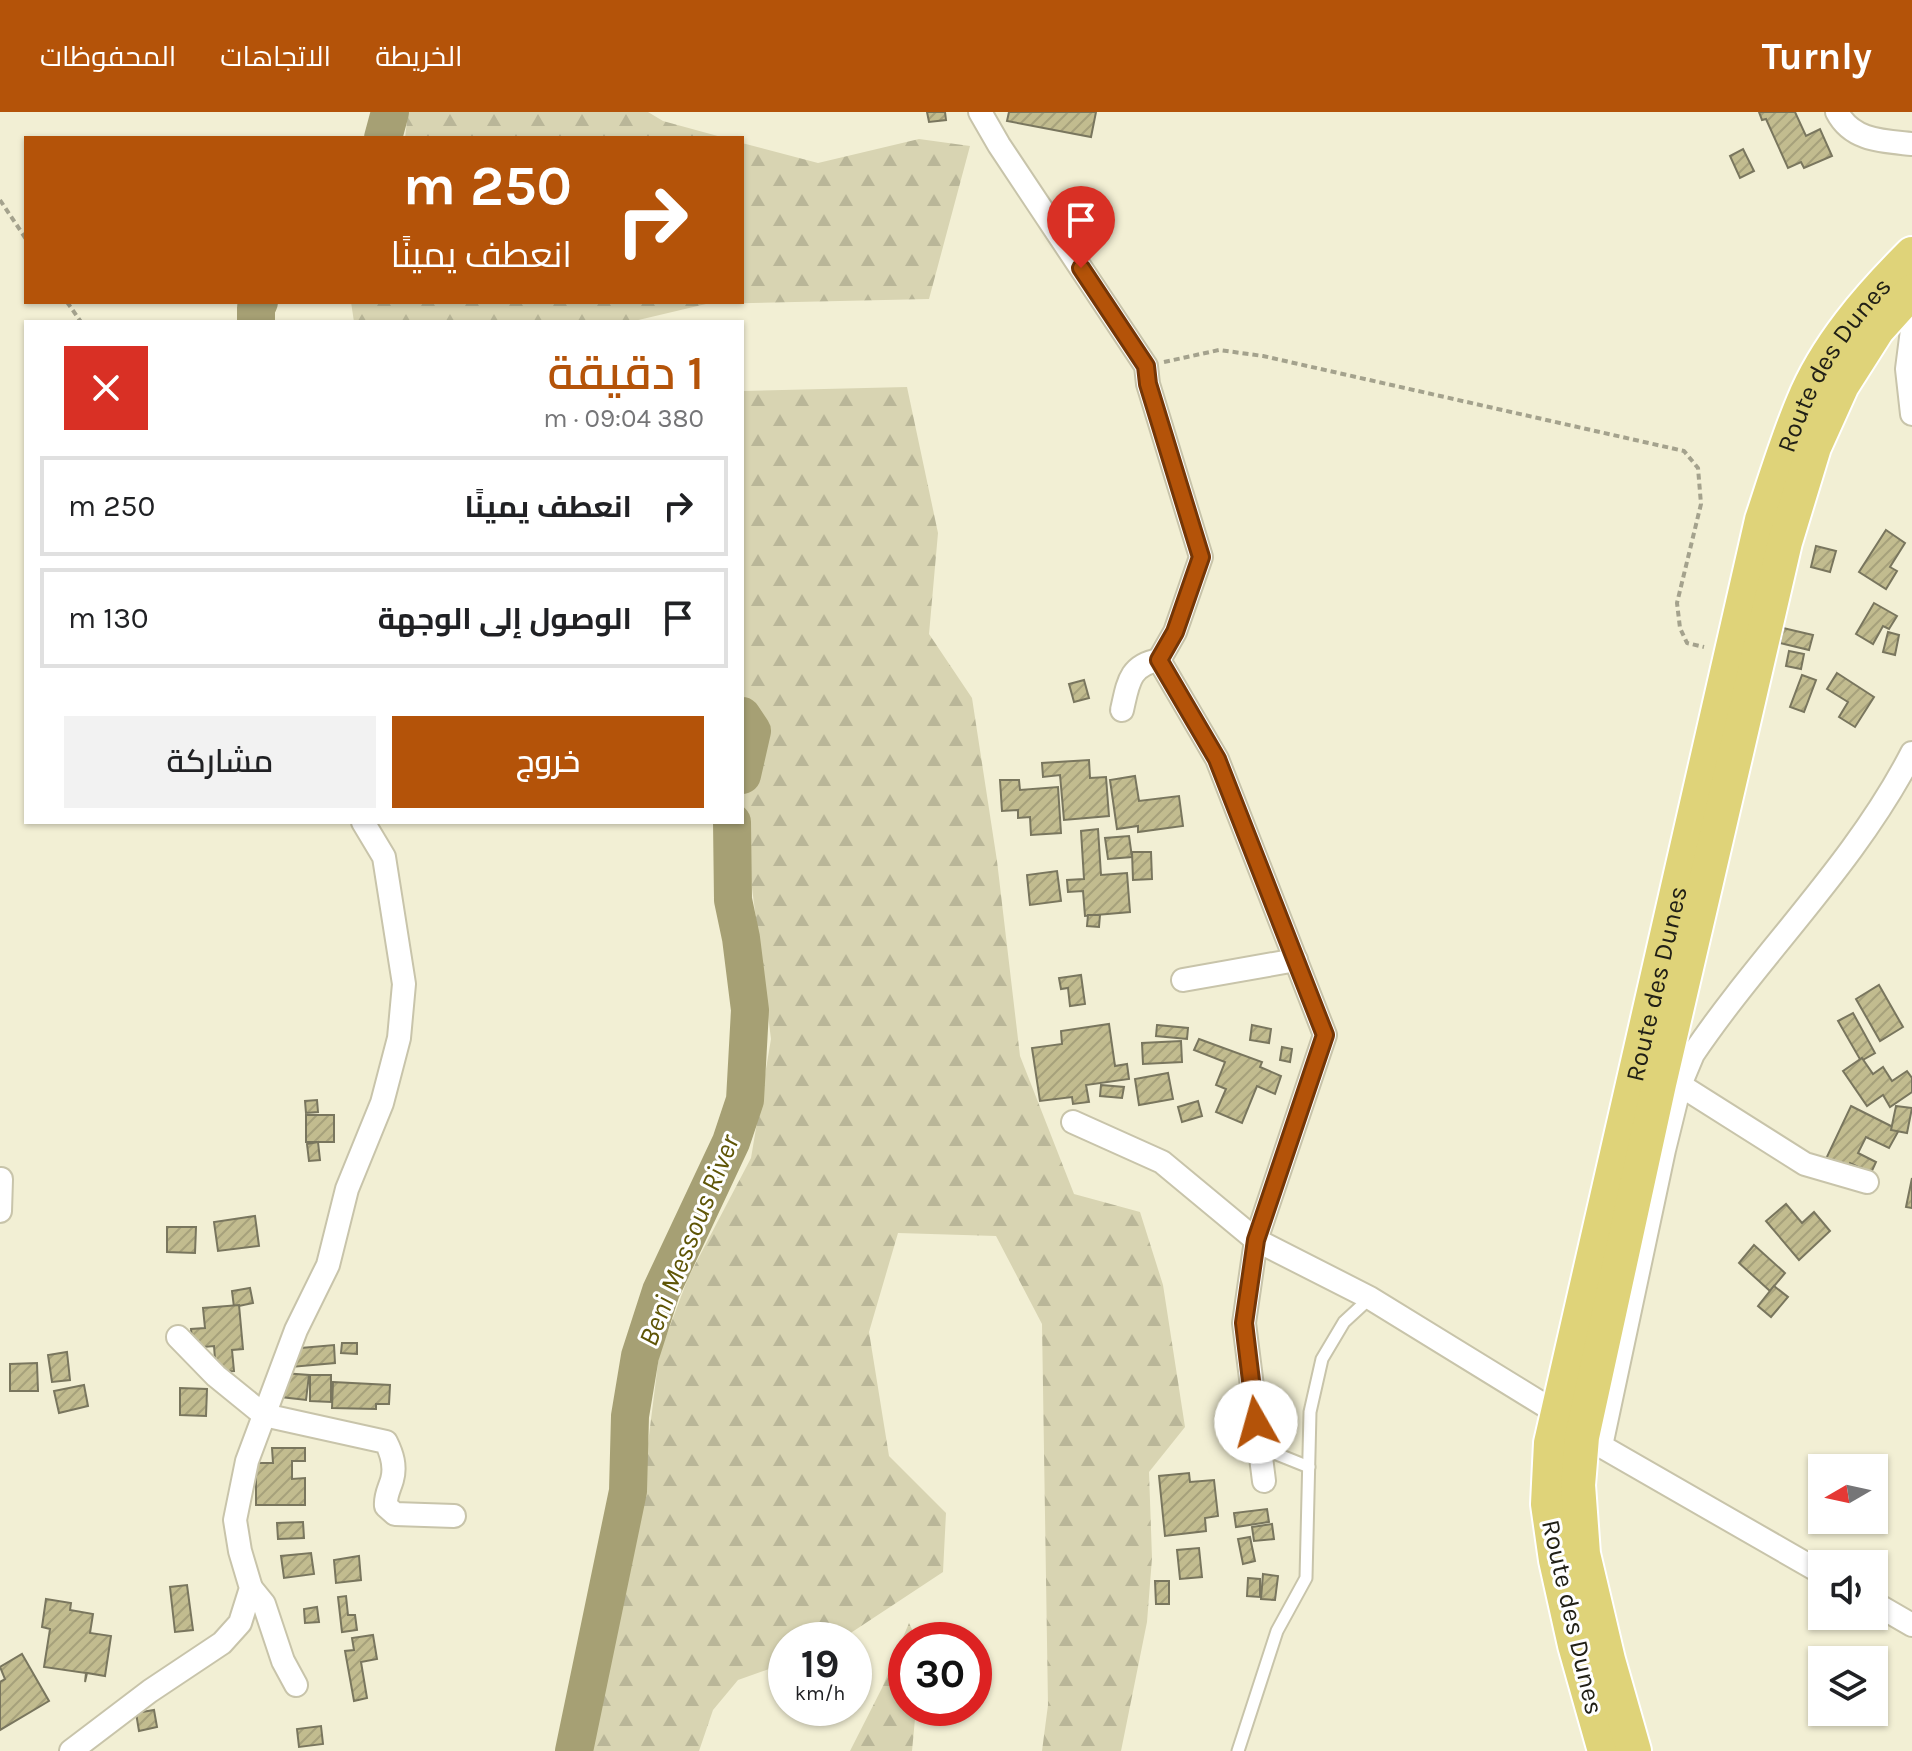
<!DOCTYPE html>
<html lang="ar">
<head>
<meta charset="utf-8">
<style>
	:root { --surface:#fff; --page:#f2f2f2; --text:#202124; --muted:#757577; --line:#e0e0e0; --accent:#b45309 }
	body { margin:0; font-family:Karla,Cairo,sans-serif; background:var(--page); color:var(--text); direction:rtl; height:100vh; display:flex; flex-direction:column; font-size:30px; white-space:nowrap }
	* { box-sizing:border-box; margin:0 }
	p { font-size:26px; color:var(--muted) }
	.icon { flex:none; width:44px; height:44px; fill:none; stroke:currentColor; stroke-width:2; stroke-linecap:round; stroke-linejoin:round }
	.map { position:relative; flex:1; overflow:hidden; direction:ltr }
	.side { position:absolute; left:24px; top:208px; width:720px; height:504px; display:flex; flex-direction:column; background:var(--surface); border-radius:0px; box-shadow:0 2px 6px #0004; direction:rtl }
	.side>* { flex:none }
	.hud { position:absolute; left:24px; top:24px; width:720px; height:168px; border-radius:0px; box-shadow:0 2px 6px #0004; direction:rtl; background:#b45309; color:#fff; overflow:hidden }
	.needle { width:52px; rotate:261deg }
	.tools { position:absolute; left:1808px; top:1342px; display:grid; gap:16px }
	.tools a { display:grid; place-items:center; width:80px; height:80px; border-radius:0px; background:var(--surface); box-shadow:0 2px 6px #0004; font-size:40px }
	.speed { position:absolute; left:768px; top:1510px; display:flex; gap:16px; font-size:40px; font-weight:700; text-align:center }
	.speed>* { display:grid; place-content:center; width:104px; height:104px; border-radius:50%; background:var(--surface); box-shadow:0 2px 6px #0004; line-height:1 }
	.speed small { font-size:20px; font-weight:400 }
	.speed .limit { border:12px solid #d22; background:#fff; color:#111 }
	.pin { position:absolute; display:grid; place-items:center; width:68px; height:68px; color:#fff; margin:-82px -34px; border-radius:50% 50% 50% 0; rotate:-45deg; box-shadow:0 0 8px #0007 }
	.pin .icon { rotate:45deg }
	.me { position:absolute; width:88px; margin:-44px; rotate:353deg; stroke-linejoin:round; filter:drop-shadow(0 0 6px #0008) }
	.turn { display:flex; align-items:center; gap:28px; height:168px; padding:0 40px; font-size:36px }
	.turn .icon { width:104px; height:104px; stroke-width:2.5 }
	.turn b { display:block; font-size:56px; line-height:68px }
	.round { display:grid; place-items:center; flex:none; width:84px; height:84px; border-radius:0px; background:var(--page) }
	.summary { display:flex; align-items:center; justify-content:space-between; height:136px; padding:0 40px }
	h1 { font-size:48px; font-weight:600; line-height:60px; color:var(--accent) }
	.cta { display:flex; gap:16px; margin-top:auto; padding:16px 40px }
	.cta a { flex:1; height:92px; border-radius:0px; background:var(--accent); color:#fff; font-size:32px; font-weight:600; line-height:92px; text-align:center }
	.cta a+a { background:var(--page); color:var(--text) }
	ul { padding:0; list-style:none }
	li { display:flex; align-items:center; gap:24px; height:100px; margin:0 16px 12px; padding:0 24px; border:4px solid var(--line); border-radius:0px }
	li div { flex:1 }
	li b { display:block; font-size:30px }
	li em { font-style:normal }
	header { display:flex; align-items:center; gap:48px; box-sizing:border-box; height:112px; padding:0 40px; background:var(--accent); color:#fff }
	header strong { font-size:38px }
	nav { display:flex; gap:44px; margin-inline-start:auto; font-size:28px }
	.map>svg:first-child { display:block }
	.forest { fill:url(#forest-firs) }
	.lines { fill:none; stroke-linecap:round; stroke-linejoin:round }
	.river { stroke:#a6a074; stroke-width:38 }
	.building { fill:url(#building-hatch); stroke:#79765e; stroke-width:2 }
	.service-casing { stroke:#c8c4aa; stroke-width:15 }
	.minor-casing { stroke:#c8c4aa; stroke-width:26 }
	.primary-casing { stroke:#fff; stroke-width:38 }
	.path { stroke:#a4a28d; stroke-width:4; stroke-dasharray:6 4; stroke-linecap:butt }
	.service { stroke:#fff; stroke-width:11 }
	.minor { stroke:#fff; stroke-width:22 }
	.primary { stroke:#dfd379; stroke-width:34 }
	.route-casing { stroke:#753606; stroke-width:20 }
	.route { stroke:#b45309; stroke-width:14 }
	.labels { text-anchor:middle; stroke-width:6; stroke-linejoin:round; paint-order:stroke }
	.street-label { font-size:26px; fill:#212016; stroke:#fff }
	.water-label { font-size:28px; font-style:italic; fill:#5f5506; stroke:#fff }
</style>
</head>
<body>
<header>
<strong>Turnly</strong>
<nav><a>الخريطة</a><a>الاتجاهات</a><a>المحفوظات</a></nav>
</header>
<div class="map">
<svg width="1912" height="1639" viewBox="0 0 1912 1639">
	<defs>
		<pattern id="forest-firs" width="22" height="20" patternUnits="userSpaceOnUse" patternTransform="scale(2)"><rect width="22" height="20" fill="#d8d4b2"/><path d="M5 1l3.5 6h-7zM16 11l3.5 6h-7z" fill="#b9b698"/></pattern>
		<pattern id="building-hatch" width="6" height="6" patternUnits="userSpaceOnUse" patternTransform="scale(2)"><rect width="6" height="6" fill="#c2bc8f"/><path d="M-1 1l2-2M0 6l6-6M5 7l2-2" fill="none" stroke="#a6a17b"/></pattern>
	</defs>
	<rect width="100%" height="100%" fill="#f2efd4"/>
	<g class="forest">
		<polygon points="408,0 648,0 663,9 725,26 405,26"/>
		<polygon points="919,27 970,34 929,187 706,192 630,210 354,210 351,190 742,190 742,31 818,51"/>
		<polygon points="907,275 938,421 929,522 972,586 997,749 1020,944 1074,1082 1140,1100 1163,1173 1185,1315 1149,1360 1152,1446 1147,1510 1121,1639 1042,1639 1048,1593 1042,1212 996,1124 898,1121 869,1220 889,1344 946,1401 943,1460 840,1528 786,1528 786,1551 738,1568 713,1598 699,1639 585,1639 640,1396 659,1243 688,1166 751,1046 771,927 742,696 742,279"/>
		<polygon points="909,1511 917,1528 906,1528 906,1596 916,1596 912,1639 850,1639 882,1576"/>
	</g>
	<g class="lines">
		<g class="river">
			<polyline points="383,26 390,0"/>
			<polyline points="256,210 256,196 259,190"/>
			<polyline points="742,604 752,619 742,663"/>
			<polyline points="574,1639 628,1379 630,1304 640,1244 661,1179 731,1030 745,988 750,898 741,826 733,788 732,710"/>
		</g>
	</g>
	<g class="building">
		<polygon points="927,0 945,0 946,8 929,10"/>
		<polygon points="1009,0 1096,0 1091,25 1007,9"/>
		<polygon points="1759,0 1795,0 1806,24 1820,17 1832,44 1804,56 1801,50 1788,56 1766,7 1762,8"/>
		<polygon points="1743,37 1754,59 1740,66 1730,44"/>
		<polygon points="1886,418 1905,431 1890,455 1897,459 1886,477 1859,460"/>
		<polygon points="1816,434 1836,439 1830,460 1811,455"/>
		<polygon points="1874,491 1897,504 1889,517 1883,514 1873,532 1856,522"/>
		<polygon points="1783,516 1813,523 1809,538 1780,531"/>
		<polygon points="1888,520 1899,523 1895,543 1883,540"/>
		<polygon points="1789,539 1804,542 1801,557 1786,554"/>
		<polygon points="1837,561 1874,585 1855,615 1839,605 1848,590 1827,577"/>
		<polygon points="1802,563 1816,568 1804,600 1790,595"/>
		<polygon points="1084,568 1089,586 1074,590 1069,572"/>
		<polygon points="1089,648 1090,666 1106,665 1109,704 1064,708 1060,663 1043,665 1042,651"/>
		<polygon points="1135,664 1139,689 1179,684 1183,714 1138,720 1138,714 1117,717 1110,668"/>
		<polygon points="1000,668 1019,668 1020,678 1058,675 1061,721 1031,723 1030,705 1018,706 1018,698 1002,699"/>
		<polygon points="1098,717 1101,763 1127,761 1130,800 1085,804 1083,779 1068,780 1067,768 1084,767 1081,719"/>
		<polygon points="1129,724 1132,745 1108,747 1105,726"/>
		<polygon points="1132,740 1151,740 1152,767 1133,768"/>
		<polygon points="1057,759 1061,789 1030,793 1027,763"/>
		<polygon points="1088,803 1100,803 1099,815 1087,814"/>
		<polygon points="1081,863 1085,892 1070,894 1068,876 1061,877 1059,866"/>
		<polygon points="1879,873 1903,915 1880,929 1856,887"/>
		<polygon points="1853,901 1875,941 1861,949 1838,909"/>
		<polygon points="1109,912 1115,954 1127,952 1129,967 1086,973 1089,990 1073,992 1072,985 1040,989 1032,936 1062,932 1061,919"/>
		<polygon points="1157,913 1188,916 1187,927 1156,924"/>
		<polygon points="1252,913 1271,917 1269,931 1250,928"/>
		<polygon points="1199,927 1262,950 1260,955 1281,964 1275,982 1257,974 1242,1011 1216,1000 1226,977 1216,973 1225,950 1194,938"/>
		<polygon points="1181,929 1182,950 1143,952 1142,931"/>
		<polygon points="1282,935 1292,937 1290,950 1280,948"/>
		<polygon points="1862,946 1873,962 1883,955 1892,969 1907,959 1912,966 1912,980 1890,995 1883,983 1867,994 1843,959"/>
		<polygon points="1168,961 1173,987 1139,993 1135,967"/>
		<polygon points="1101,973 1124,975 1122,986 1100,984"/>
		<polygon points="317,988 318,1000 306,1001 305,989"/>
		<polygon points="1198,989 1202,1004 1182,1010 1178,995"/>
		<polygon points="1851,994 1899,1018 1889,1036 1866,1025 1858,1041 1876,1050 1871,1061 1850,1051 1846,1059 1825,1049"/>
		<polygon points="1896,994 1912,996 1907,1021 1891,1018"/>
		<rect x="306" y="1003" width="28" height="27"/>
		<polygon points="318,1030 320,1048 309,1049 307,1032"/>
		<polygon points="1912,1066 1912,1096 1906,1095"/>
		<polygon points="1786,1092 1802,1111 1814,1100 1830,1119 1799,1148 1766,1109"/>
		<polygon points="255,1104 259,1134 218,1139 214,1110"/>
		<polygon points="167,1115 196,1115 195,1141 167,1140"/>
		<polygon points="1754,1133 1785,1161 1770,1179 1739,1151"/>
		<polygon points="1774,1174 1788,1185 1771,1205 1758,1194"/>
		<polygon points="250,1176 253,1191 234,1195 232,1179"/>
		<polygon points="239,1193 243,1237 232,1238 234,1259 216,1260 214,1234 193,1236 191,1217 205,1216 203,1196"/>
		<polygon points="342,1231 357,1231 357,1242 341,1241"/>
		<polygon points="334,1233 335,1251 291,1255 290,1237"/>
		<polygon points="67,1240 70,1268 52,1270 48,1243"/>
		<polygon points="37,1251 38,1279 10,1279 10,1252"/>
		<polygon points="283,1261 309,1263 306,1288 281,1285"/>
		<polygon points="310,1263 331,1263 331,1290 310,1289"/>
		<polygon points="333,1270 390,1273 389,1292 376,1292 376,1297 332,1296"/>
		<polygon points="84,1273 88,1294 59,1301 54,1279"/>
		<polygon points="180,1276 207,1277 206,1304 180,1303"/>
		<polygon points="272,1336 305,1336 305,1349 292,1349 292,1367 305,1366 305,1393 256,1393 256,1351 273,1351"/>
		<polygon points="1189,1361 1190,1370 1214,1368 1218,1404 1205,1406 1206,1419 1165,1424 1159,1364"/>
		<polygon points="1267,1397 1269,1410 1236,1415 1234,1401"/>
		<polygon points="303,1410 304,1426 278,1427 277,1411"/>
		<polygon points="1272,1412 1274,1427 1254,1429 1252,1415"/>
		<polygon points="1250,1425 1255,1449 1243,1452 1238,1427"/>
		<polygon points="1199,1436 1202,1465 1180,1467 1177,1438"/>
		<polygon points="311,1441 314,1462 284,1466 281,1444"/>
		<polygon points="359,1444 361,1468 336,1471 334,1448"/>
		<polygon points="1263,1462 1278,1464 1275,1488 1261,1487"/>
		<polygon points="1248,1466 1260,1467 1260,1485 1247,1484"/>
		<polygon points="1155,1469 1169,1469 1169,1492 1156,1492"/>
		<polygon points="187,1473 193,1518 175,1520 170,1475"/>
		<polygon points="346,1484 348,1503 355,1503 357,1518 342,1520 338,1485"/>
		<polygon points="46,1487 71,1491 70,1498 93,1502 90,1521 111,1524 105,1564 87,1561 85,1570 86,1561 44,1555 50,1517 42,1515"/>
		<polygon points="317,1495 319,1510 305,1511 304,1497"/>
		<polygon points="373,1523 377,1547 361,1550 367,1586 354,1589 345,1539 354,1538 352,1526"/>
		<polygon points="22,1542 49,1589 0,1618 0,1570 5,1567 0,1555"/>
		<polygon points="154,1598 157,1615 139,1619 136,1601"/>
		<polygon points="321,1614 323,1632 299,1635 297,1617"/>
	</g>
	<g class="lines">
		<g class="service-casing">
			<g id="service">
				<polyline points="1259,1335 1309,1355"/>
				<polyline points="1238,1639 1277,1519 1306,1466 1310,1300 1322,1247 1344,1210 1370,1186"/>
			</g>
		</g>
		<g class="minor-casing">
			<g id="minor">
				<polyline points="980,0 999,33 1146,254 1148,272 1201,445 1175,520 1159,548"/>
				<path d="M 1837,0 C 1852,29 1883,29 1912,32"/>
				<polyline points="1912,218 1907,257 1912,302"/>
				<polyline points="1159,548 1217,647 1325,923 1256,1128 1244,1211 1264,1369"/>
				<path d="M 1122,598 C 1128,572 1129,553 1159,548"/>
				<polyline points="1183,868 1296,848"/>
				<polyline points="1680,973 1805,1052 1867,1070"/>
				<polyline points="1073,1010 1162,1050 1256,1128 1370,1186 1557,1301"/>
				<polyline points="0,1099 1,1067"/>
				<path d="M 178,1225 L 216,1264 L 264,1303 L 386,1330 C 392,1342 396,1354 392,1368 C 389,1378 385,1384 386,1394 L 395,1402 L 454,1404"/>
				<path d="M 1822,1461 L 1601,1334 L 1664,1038 L 1680,973 L 1693,942 C 1762,840 1855,752 1912,641"/>
				<polyline points="251,1476 264,1492 283,1549 296,1573"/>
				<polyline points="1874,1491 1912,1513"/>
				<polyline points="71,1639 150,1579 222,1531 240,1511 251,1476 240,1439 235,1408 247,1349 296,1218 328,1153 347,1077 382,991 399,926 404,872 384,745 363,710"/>
			</g>
		</g>
		<g class="primary-casing">
			<g id="primary">
				<path id="s1" d="M 1605,1639 L 1575,1533 L 1556,1448 L 1548,1392 L 1551,1331 L 1762,408 C 1775,369 1787,329 1803,291 C 1826,234 1869,185 1912,142"/>
				<polyline points="1634,1639 1608,1548 1583,1442 1578,1373 1582,1325 1659,972 1785,430 1814,335 1842,273 1877,218 1912,179"/>
			</g>
		</g>
		<g class="path">
			<polyline points="0,88 26,127"/>
			<polyline points="67,190 81,210"/>
			<polyline points="1164,250 1219,238 1263,244 1684,339 1698,356 1701,392 1677,491 1680,516 1687,531 1704,535"/>
		</g>
		<use href="#service" class="service"/>
		<use href="#minor" class="minor"/>
		<use href="#primary" class="primary"/>
	</g>
	<g class="lines">
		<g class="route-casing">
			<polyline id="route" points="1081,156 1146,254 1148,272 1201,445 1175,520 1159,548 1217,647 1325,923 1256,1128 1244,1211 1256,1310"/>
		</g>
		<use href="#route" class="route"/>
	</g>
	<g class="labels">
		<g class="street-label">
			<text dy="9" stroke="none"><textPath href="#s1" startOffset="1434">Route des Dunes</textPath></text>
			<text dy="9" stroke="none"><textPath href="#s1" startOffset="786">Route des Dunes</textPath></text>
			<text transform="translate(1573 1505) rotate(77)" y="9">Route des Dunes</text>
		</g>
		<g class="water-label">
			<text transform="translate(688 1128) rotate(-68)" y="10">Beni Messous River</text>
		</g>
	</g>
</svg>
<div class="tools">
<a><svg class="needle" viewBox="-14 -14 28 28"><path d="M0-13l5 13h-10z" fill="#e53935"/><path d="M0 13l5-13h-10z" fill="#757577"/></svg></a>
<a><svg class="icon" aria-label="sound" viewBox="0 0 24 24"><path d="M4 9h4l5-4v14l-5-4H4zM17 9q2 3 0 6"/></svg></a>
<a><svg class="icon" aria-label="layers" viewBox="0 0 24 24"><path d="M12 4l9 5-9 5-9-5zM3 14l9 5 9-5"/></svg></a>
</div>
<div class="speed"><div>19<small>km/h</small></div><div class="limit">30</div></div>
<div class="pin" style="left:1081px;top:156px;background:#d93025"><svg class="icon" aria-label="arrive" viewBox="0 0 24 24"><path d="M6 21V4h12l-3 4 3 4H6"/></svg></div>
<svg class="me" style="left:1256px;top:1310px" viewBox="-20 -20 40 40"><circle r="19" fill="#fff"/><path d="M0-13L10 11 0 6-10 11z" fill="#b45309"/></svg>
<div class="hud">
<div class="turn"><svg class="icon" aria-label="right" viewBox="0 0 24 24"><path d="M7 20v-9h11M14 6l5 5-5 5"/></svg><div><b>250 m</b>انعطف يمينًا</div></div>
</div>
<section class="side">
<div class="summary"><div><h1>1 دقيقة</h1><p>380 m · 09:04</p></div><a class="round" style="background:#d93025;color:#fff"><svg class="icon" aria-label="close" viewBox="0 0 24 24"><path d="M6 6l12 12M18 6L6 18"/></svg></a></div>
<ul>
<li><svg class="icon" aria-label="right" viewBox="0 0 24 24"><path d="M7 20v-9h11M14 6l5 5-5 5"/></svg><div><b>انعطف يمينًا</b></div><em>250 m</em></li>
<li><svg class="icon" aria-label="arrive" viewBox="0 0 24 24"><path d="M6 21V4h12l-3 4 3 4H6"/></svg><div><b>الوصول إلى الوجهة</b></div><em>130 m</em></li>
</ul>
<div class="cta"><a>خروج</a><a>مشاركة</a></div>
</section>
</div>
</body>
</html>
